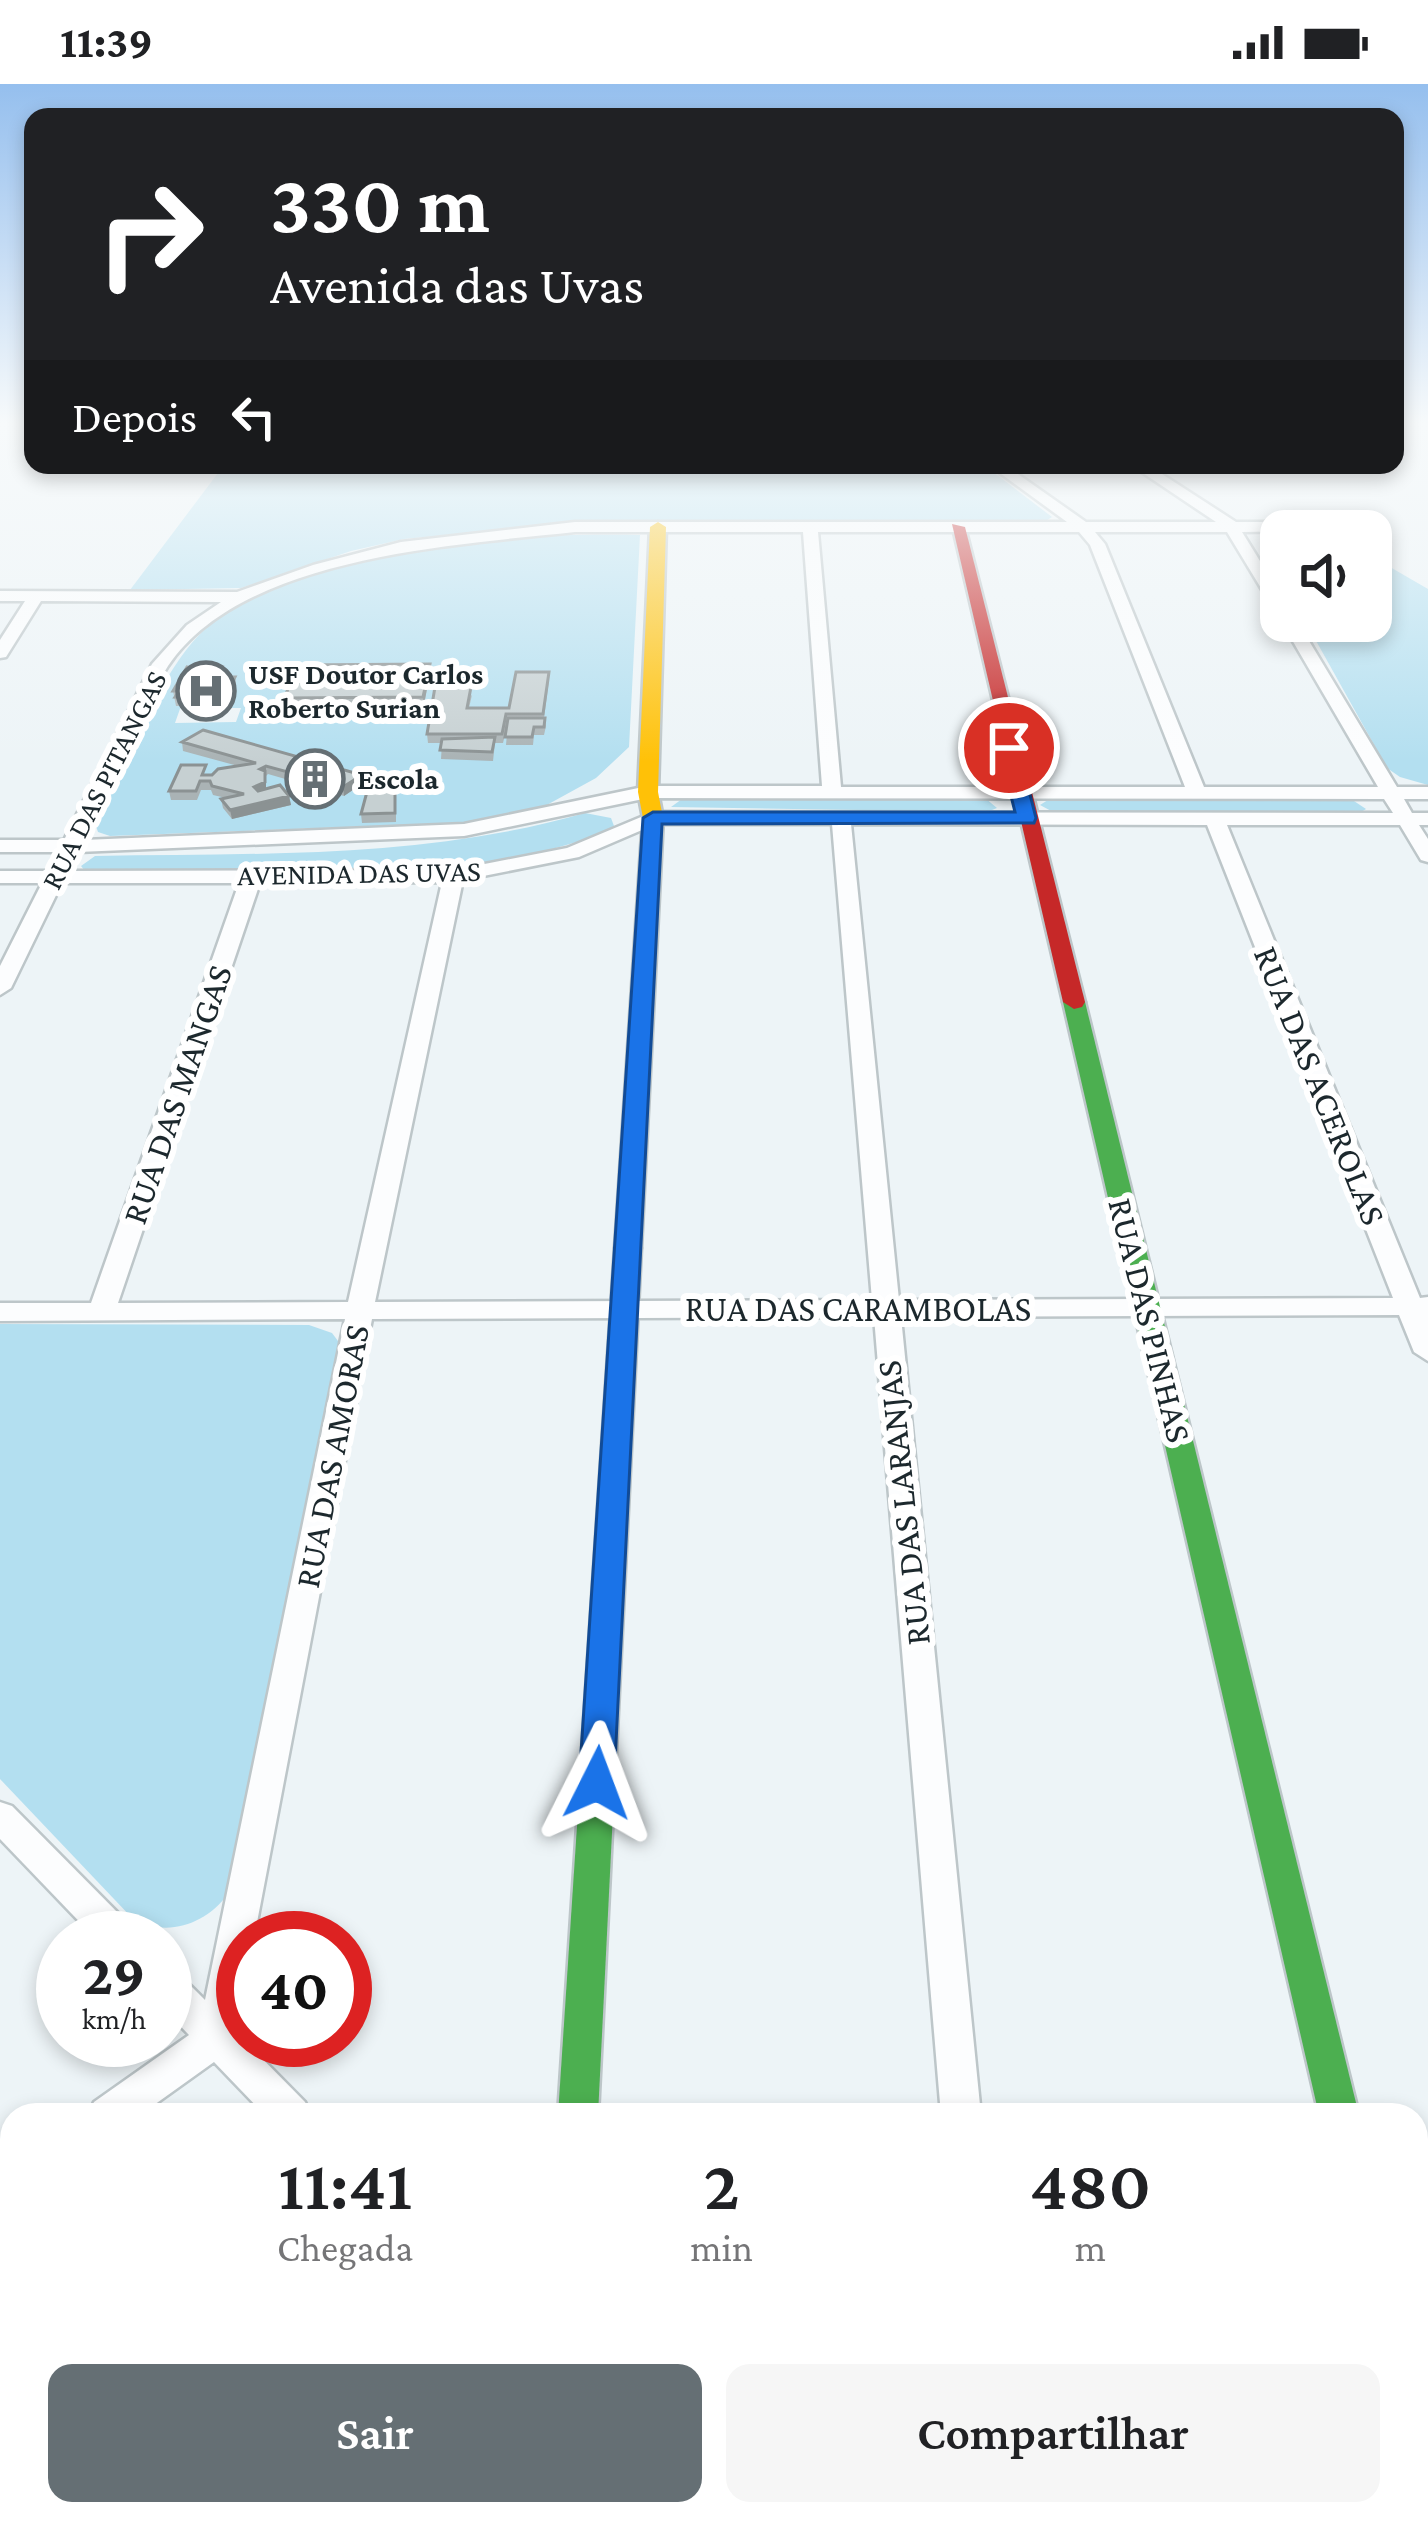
<!DOCTYPE html>
<html lang="pt">
<head>
<meta charset="utf-8">
<style>
	:root { --surface:#fff; --page:#f6f6f6; --text:#202124; --muted:#757577; --accent:#656f74 }
	body { margin:0; font-family:"Crimson Pro",serif; background:var(--page); color:var(--text); height:100vh; display:flex; flex-direction:column; font-size:45px; white-space:nowrap }
	* { box-sizing:border-box; margin:0 }
	p { font-size:39px; color:var(--muted) }
	.icon { flex:none; width:66px; height:66px; fill:none; stroke:currentColor; stroke-width:2; stroke-linecap:round; stroke-linejoin:round }
	.map { position:relative; flex:1; overflow:hidden }
	.panel { position:absolute; left:0px; top:2019px; width:1428px; height:423px; display:flex; flex-direction:column; background:var(--surface); border-radius:36px 36px 0 0; box-shadow:0 6px 18px #0003 }
	.panel>* { flex:none }
	.hud { position:absolute; left:24px; top:24px; width:1380px; height:366px; border-radius:24px; box-shadow:0 6px 18px #0003; background:#202124; color:#fff; overflow:hidden }
	.fabs { position:absolute; left:1260px; top:426px; display:grid; gap:24px }
	.fabs a { display:grid; place-items:center; width:132px; height:132px; border-radius:24px; background:var(--surface); box-shadow:0 6px 18px #0003; font-size:60px }
	.speed { position:absolute; left:36px; top:1827px; display:flex; gap:24px; font-size:60px; font-weight:700; text-align:center }
	.speed>* { display:grid; place-content:center; width:156px; height:156px; border-radius:50%; background:var(--surface); box-shadow:0 6px 18px #0003; line-height:1 }
	.speed small { font-size:30px; font-weight:400 }
	.speed .limit { border:18px solid #d22; background:#fff; color:#111 }
	.pin { position:absolute; display:grid; place-items:center; width:102px; height:102px; color:#fff; margin:-51px; border:6px solid #fff; border-radius:50%; box-shadow:0 3px 12px #0007 }
	.me { position:absolute; width:132px; margin:-66px; rotate:3deg; stroke-linejoin:round; filter:drop-shadow(0 0 9px #0008) }
	.turn { display:flex; align-items:center; gap:42px; height:252px; padding:0 48px; font-size:54px }
	.turn .icon { width:156px; height:156px; stroke-width:2.5 }
	.turn b { display:block; font-size:84px; line-height:102px }
	.then { display:flex; align-items:center; height:114px; padding:0 48px; background:#0003; gap:24px; font-size:45px }
	.eta { display:flex; justify-content:space-evenly; align-items:center; height:204px; text-align:center }
	.eta b { font-size:72px; font-weight:600; line-height:84px }
	.action { display:flex; gap:24px; margin-top:auto; padding:24px 48px }
	.action a { flex:1; height:138px; border-radius:24px; background:var(--accent); color:#fff; font-size:48px; font-weight:600; line-height:138px; text-align:center }
	.action a+a { background:var(--page); color:var(--text) }
	.status { display:flex; justify-content:space-between; align-items:center; height:84px; padding:0 60px; background:var(--surface); direction:ltr }
	.status svg { height:33px; fill:currentColor }
	.map>svg:first-child { display:block }
	.green { fill:#b3dff0; fill-rule:evenodd }
	.lines { fill:none; stroke-linecap:round; stroke-linejoin:round }
	.street-casing { stroke:#bdc6c9; stroke-width:5 }
	.fast-casing { stroke:#bdc6c9; stroke-width:5 }
	.slow-casing { stroke:#bdc6c9; stroke-width:5 }
	.jam-casing { stroke:#bdc6c9; stroke-width:5 }
	.street { fill:#fcfdfe; fill-rule:evenodd }
	.fast { fill:#4caf50; fill-rule:evenodd }
	.slow { fill:#ffc107; fill-rule:evenodd }
	.jam { fill:#c62828; fill-rule:evenodd }
	.wall { fill:#aab3b5 }
	.shaded-wall { fill:#8b9293 }
	.building { fill:#c6d0d2; stroke:#8b9293; stroke-width:3 }
	.route { fill:#1a73e8; stroke:#114b97; stroke-width:3 }
	.labels { text-anchor:middle; stroke-width:12; stroke-linejoin:round; paint-order:stroke }
	.far-poi-label { font-size:30px; font-weight:bold; fill:#1c282d; stroke:#fff; text-anchor:start }
	.far-street-label { font-size:30px; fill:#1c282d; stroke:#fff }
	.street-label { font-size:36px; fill:#1c282d; stroke:#fff }
</style>
</head>
<body>
<div class="status"><b>11:39</b><svg viewBox="0 0 49 12"><path d="M0 12V9h3v3zM5 12V6h3v6zM10 12V3h3v9zM15 12V0h3v12zM26 1h20v11H26zM47 4h2v5h-2z"/></svg></div>
<div class="map">
<svg width="1428" height="2440" viewBox="0 0 1428 2440">
	<rect width="100%" height="100%" fill="#edf4f7"/>
	<g class="green">
		<polygon points="224,381 984,381 1052,433 1041,440 562,440 404,455 351,467 241,504 130,506"/>
		<path d="M 640,451 L 629,663 L 596,694 L 545,722 L 480,738 L 110,752 L 98,748 L 95,739 C 123,684 159,590 202,548 C 293,461 519,448 640,451 ZM 235,602 L 224,624 L 241,624 L 236,638 L 175,639 L 181,622 L 177,621 Z"/>
		<polygon points="1371,472 1428,505 1428,701 1400,693 1387,684 1305,537 1371,537"/>
		<polygon points="985,714 997,724 987,728 671,723 682,715"/>
		<polygon points="1351,715 1366,725 1358,730 1053,728 1040,721 1048,716"/>
		<path d="M 585,729 L 611,734 L 614,742 L 601,751 L 500,780 L 416,788 L 85,787 L 81,782 L 95,772 C 261,769 425,775 585,729 Z"/>
		<path d="M 0,1240 L 309,1241 L 332,1249 L 341,1261 L 228,1810 C 206,1840 167,1854 133,1835 L 0,1695 Z"/>
	</g>
	<g class="lines">
		<g class="street-casing">
			<g id="street">
				<path d="M 989,381 L 1005,381 L 1086,438 L 1216,438 L 1131,381 L 1148,381 L 1236,438 L 1301,438 L 1309,443 L 1303,447 L 1242,448 L 1281,511 L 1281,529 L 1273,524 L 1227,448 L 1095,448 L 1105,460 L 1204,703 L 1378,703 L 1281,537 L 1297,537 L 1397,703 L 1428,703 L 1428,715 L 1404,715 L 1412,729 L 1428,729 L 1428,741 L 1419,741 L 1428,755 L 1428,778 L 1421,776 L 1400,741 L 1227,741 L 1420,1214 L 1428,1213 L 1428,1277 L 1414,1268 L 1399,1231 L 901,1233 L 981,2031 L 941,2031 L 874,1233 L 372,1235 L 254,1854 L 243,1854 L 243,1913 L 236,1948 L 305,2018 L 311,2031 L 265,2031 L 214,1978 L 140,2031 L 88,2031 L 94,2018 L 189,1951 L 165,1926 L 165,1885 L 178,1889 L 205,1916 L 345,1235 L 0,1237 L 0,1219 L 91,1219 L 239,799 L 62,799 L 11,904 L 0,911 L 0,882 L 42,799 L 0,799 L 0,787 L 48,787 L 58,768 L 0,768 L 0,756 L 64,756 L 152,580 L 187,541 L 221,518 L 41,517 L 6,573 L 0,574 L 0,556 L 25,517 L 0,517 L 0,507 L 237,508 L 313,481 L 401,458 L 575,438 L 1067,438 ZM 575,448 L 803,448 L 822,702 L 648,702 L 464,740 L 84,756 C 109,704 138,629 168,582 C 242,472 455,461 575,448 ZM 818,448 L 1079,448 L 1090,461 L 1185,703 L 841,703 ZM 648,714 L 1384,715 L 1393,729 L 653,728 L 567,764 L 454,786 L 68,787 L 78,768 L 464,752 ZM 656,740 L 832,740 L 872,1216 L 375,1218 L 463,796 L 579,773 ZM 851,740 L 1207,741 L 1393,1214 L 899,1216 ZM 442,798 L 348,1218 L 118,1219 L 260,799 Z"/>
				<polygon points="0,1718 12,1722 132,1843 137,1854 95,1854 0,1755"/>
				<polygon points="12,2081 12,2123 0,2127 0,2086"/>
				<rect x="1416" y="2187" width="12" height="42"/>
				<polygon points="1416,2358 1428,2363 1428,2440 1406,2440 1404,2430 1416,2430"/>
			</g>
		</g>
		<g class="fast-casing">
			<g id="fast">
				<polygon points="1074,911 1085,918 1359,2031 1319,2031 1063,918"/>
				<polygon points="628,1156 641,1164 598,2031 558,2031 615,1164"/>
			</g>
		</g>
		<g class="slow-casing">
			<polygon id="slow" points="658,438 666,443 658,708 663,734 641,1164 628,1172 615,1164 643,734 638,708 650,443"/>
		</g>
		<g class="jam-casing">
			<polygon id="jam" points="952,440 965,443 1085,918 1082,923 1074,925 1063,918"/>
		</g>
		<use href="#street" class="street"/>
		<use href="#fast" class="fast"/>
		<use href="#slow" class="slow"/>
		<use href="#jam" class="jam"/>
	</g>
	<g class="wall">
		<polygon points="430,580 430,588 424,621 286,623 285,614"/>
		<polygon points="224,591 223,593 235,593 236,602 230,613 212,613 207,622 176,622 173,607"/>
		<polygon points="549,596 544,634 546,642 544,651 534,651 533,661 506,661 508,638 503,659 495,659 493,677 441,675 442,659 428,659 427,650 472,611 469,624 509,624"/>
		<polygon points="182,658 363,699 344,712 268,690 266,692 266,705 289,712 291,721 232,735 223,724 221,715 226,714 213,711 211,706 201,706 197,716 171,716 169,707 207,691 238,682 183,667"/>
		<polygon points="396,712 396,738 362,739 361,730"/>
	</g>
	<g class="shaded-wall">
		<polygon points="430,580 430,588 424,621 423,613"/>
		<polygon points="235,593 236,602 230,613 229,605"/>
		<polygon points="211,604 212,613 207,622 205,614"/>
		<polygon points="266,682 266,707 256,712 254,703 260,685"/>
		<polygon points="362,691 363,699 344,712 343,703"/>
		<polygon points="289,712 291,721 232,735 230,726"/>
	</g>
	<g class="building">
		<polygon points="430,580 423,613 285,614 295,581"/>
		<polygon points="187,583 205,587 207,583 222,583 217,593 235,593 229,605 211,604 205,614 175,613 179,607 173,607"/>
		<polygon points="516,588 549,588 543,630 506,630 502,650 427,650 435,603 471,603 467,624 509,624"/>
		<polygon points="508,634 545,634 544,643 534,643 532,653 505,653"/>
		<polygon points="203,646 362,691 343,703 266,682 260,685 265,687 265,698 254,703 258,707 280,701 289,712 230,726 221,715 244,710 212,702 210,697 200,697 196,707 169,707 181,681 206,681 202,691 212,691 218,685 256,679 182,658"/>
		<polygon points="495,653 492,668 440,666 442,655"/>
		<polygon points="368,704 395,704 395,729 361,730"/>
	</g>
	<linearGradient id="sky" x2="0" y2="1"><stop stop-color="#95bfee"/><stop offset="0.5" stop-color="#f7fafb"/><stop offset="1" stop-color="#f7fafb" stop-opacity="0"/></linearGradient>
	<rect width="1428" height="678" fill="url(#sky)"/>
	<polygon class="route" points="1009,658 1018,664 1036,734 1034,739 662,740 614,1699 609,1709 597,1713 584,1709 579,1699 643,734 653,728 1015,728 999,664"/>
	<defs>
		<g id="hospital-ring" transform="scale(3)"><circle r="9.5" fill="#fff" stroke="#656f74" stroke-width="1.5"/><path d="M-5-5h3v3.5h4V-5h3V5h-3V1.5h-4V5h-3Z" fill="#656f74"/></g>
		<g id="building-ring" transform="scale(3)"><circle r="9.5" fill="#fff" stroke="#656f74" stroke-width="1.5"/><path d="M-4-6H4V6H1V3H-1V6H-4ZM-2.5-4.3h1.7v1.8h-1.7ZM.8-4.3h1.7v1.8H.8ZM-2.5-1h1.7V.8h-1.7ZM.8-1h1.7V.8H.8Z" fill="#656f74"/></g>
	</defs>
	<g fill-rule="evenodd">
		<use href="#hospital-ring" x="206" y="607"/>
		<use href="#building-ring" x="315" y="695"/>
	</g>
	<g class="labels">
		<g class="far-poi-label">
			<text x="248" y="600">USF Doutor Carlos<tspan x="248" dy="34">Roberto Surian</tspan></text>
			<text x="357" y="705">Escola</text>
		</g>
		<g class="far-street-label">
			<text transform="translate(104 696) rotate(-63)" y="10">RUA DAS PITANGAS</text>
			<text transform="translate(359 789) rotate(-1)" y="10">AVENIDA DAS UVAS</text>
		</g>
		<g class="street-label">
			<text transform="translate(1321 1001) rotate(68)" y="13">RUA DAS ACEROLAS</text>
			<text transform="translate(176 1010) rotate(-71)" y="13">RUA DAS MANGAS</text>
			<text x="858" y="1237">RUA DAS CARAMBOLAS</text>
			<text transform="translate(1151 1236) rotate(76)" y="13">RUA DAS PINHAS</text>
			<text transform="translate(331 1372) rotate(-79)" y="13">RUA DAS AMORAS</text>
			<text transform="translate(902 1419) rotate(-96)" y="13">RUA DAS LARANJAS</text>
		</g>
	</g>
</svg>
<div class="fabs">
<a><svg class="icon" aria-label="sound" viewBox="0 0 24 24"><path d="M4 9h4l5-4v14l-5-4H4zM17 9q2 3 0 6"/></svg></a>
</div>
<div class="speed"><div>29<small>km/h</small></div><div class="limit">40</div></div>
<div class="pin" style="left:1009px;top:664px;background:#d93025"><svg class="icon" aria-label="arrive" viewBox="0 0 24 24"><path d="M6 21V4h12l-3 4 3 4H6"/></svg></div>
<svg class="me" style="left:597px;top:1699px" viewBox="-20 -20 40 40"><path d="M0-17L14 15 0 8-14 15z" fill="#1a73e8" stroke="#fff" stroke-width="4"/></svg>
<div class="hud">
<div class="turn"><svg class="icon" aria-label="right" viewBox="0 0 24 24"><path d="M7 20v-9h11M14 6l5 5-5 5"/></svg><div><b>330 m</b>Avenida das Uvas</div></div>
<div class="then">Depois<svg class="icon" aria-label="left" viewBox="0 0 24 24"><path d="M17 20v-9H6M10 6l-5 5 5 5"/></svg></div>
</div>
<section class="panel">
<div class="eta">
<div><b>11:41</b><p>Chegada</p></div>
<div><b>2</b><p>min</p></div>
<div><b>480</b><p>m</p></div>
</div>
<div class="action"><a>Sair</a><a>Compartilhar</a></div>
</section>
</div>
</body>
</html>
